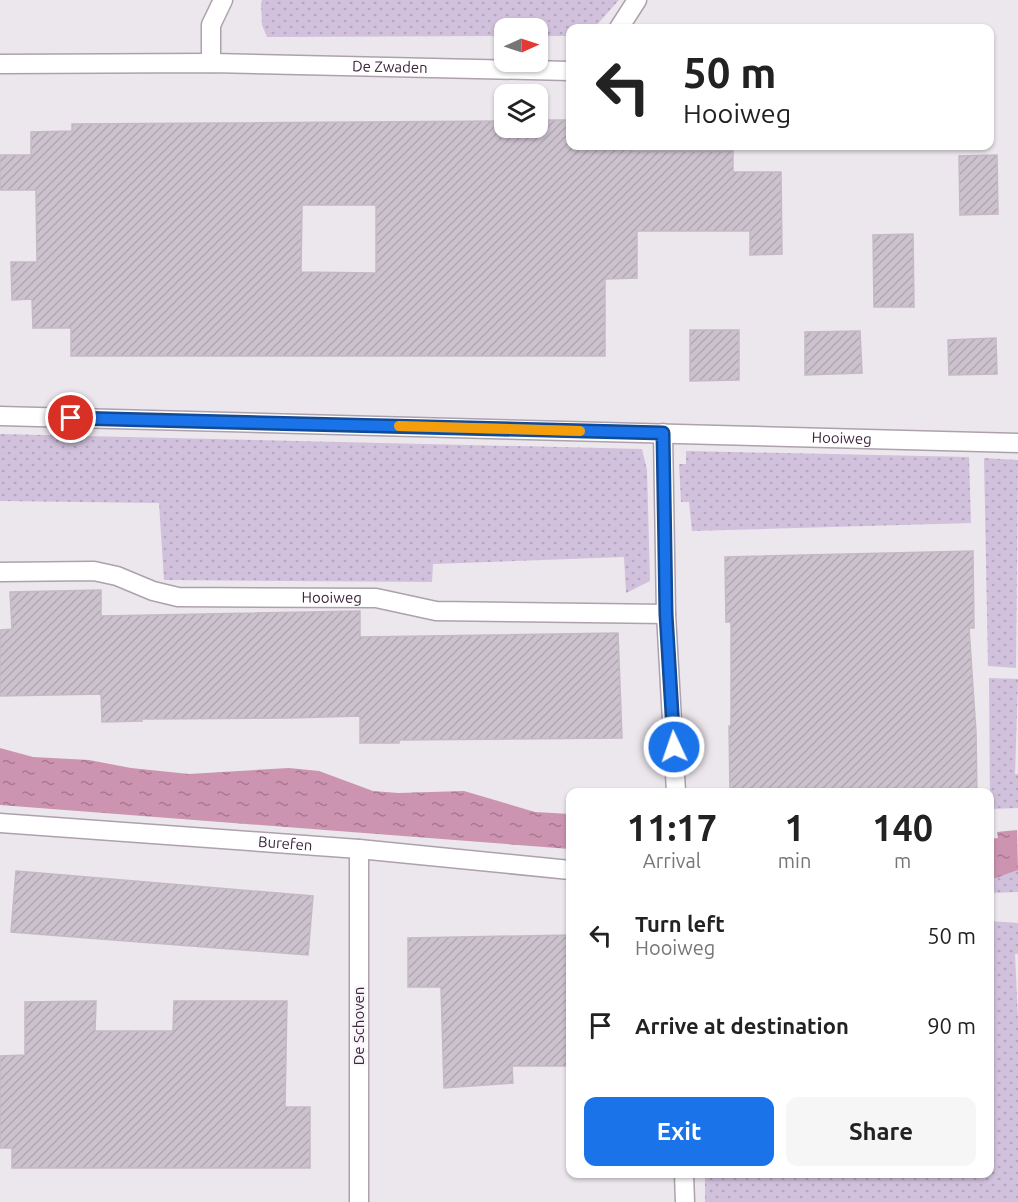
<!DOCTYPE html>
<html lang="en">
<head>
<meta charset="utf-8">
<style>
	:root { --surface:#fff; --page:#f6f6f6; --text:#222; --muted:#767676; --accent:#1a73e8 }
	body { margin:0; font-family:Ubuntu,sans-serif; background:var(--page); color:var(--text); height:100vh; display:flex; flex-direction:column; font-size:22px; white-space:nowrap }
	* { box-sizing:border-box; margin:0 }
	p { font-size:20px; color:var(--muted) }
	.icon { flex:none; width:33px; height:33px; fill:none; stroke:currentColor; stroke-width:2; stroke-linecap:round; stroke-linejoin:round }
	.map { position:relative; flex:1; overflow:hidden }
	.side { position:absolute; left:566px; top:788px; width:428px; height:390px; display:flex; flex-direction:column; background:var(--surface); border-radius:12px; box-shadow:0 2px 4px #0004 }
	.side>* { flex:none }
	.banner { position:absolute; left:566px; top:24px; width:428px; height:126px; border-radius:12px; box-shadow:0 2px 4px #0004; background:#fff; color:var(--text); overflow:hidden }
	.needle { width:39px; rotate:87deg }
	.buttons { position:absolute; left:494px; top:18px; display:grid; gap:12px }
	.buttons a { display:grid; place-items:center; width:54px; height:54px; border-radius:12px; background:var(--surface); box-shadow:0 2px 4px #0004; font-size:30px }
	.pin { position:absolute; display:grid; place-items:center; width:51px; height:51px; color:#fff; margin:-26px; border:3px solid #fff; border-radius:50%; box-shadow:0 2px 6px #0007 }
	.me { position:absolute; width:66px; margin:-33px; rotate:357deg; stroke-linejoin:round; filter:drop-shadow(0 0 4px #0008) }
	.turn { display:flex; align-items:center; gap:21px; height:126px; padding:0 18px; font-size:27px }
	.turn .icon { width:78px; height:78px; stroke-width:2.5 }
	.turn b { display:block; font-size:42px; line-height:51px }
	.eta { display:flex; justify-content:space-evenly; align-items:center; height:102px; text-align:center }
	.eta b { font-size:36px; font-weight:600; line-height:42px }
	.cta { display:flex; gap:12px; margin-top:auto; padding:12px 18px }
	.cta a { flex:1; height:69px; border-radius:12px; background:var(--accent); color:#fff; font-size:24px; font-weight:600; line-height:69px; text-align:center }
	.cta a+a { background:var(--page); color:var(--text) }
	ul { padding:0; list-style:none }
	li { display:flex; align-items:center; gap:18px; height:90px; padding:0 18px }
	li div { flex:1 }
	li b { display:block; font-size:22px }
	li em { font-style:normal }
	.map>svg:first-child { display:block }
	.grass { fill:url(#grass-dots) }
	.water { fill:url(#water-ripples) }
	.building { fill:url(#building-hatch); stroke:#c5b9c6; stroke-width:1.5; fill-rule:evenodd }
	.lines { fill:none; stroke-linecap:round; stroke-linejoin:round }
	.minor-casing { stroke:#ada1ad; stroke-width:21 }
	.minor { stroke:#fff; stroke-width:18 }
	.route-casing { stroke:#114b97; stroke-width:15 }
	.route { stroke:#1a73e8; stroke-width:10 }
	.slow { stroke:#f59e0b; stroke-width:10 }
	.labels { text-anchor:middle; stroke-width:4.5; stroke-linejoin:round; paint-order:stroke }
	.street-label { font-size:15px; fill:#3d263c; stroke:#f9f6fa }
</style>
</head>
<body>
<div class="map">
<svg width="1018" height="1202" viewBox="0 0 1018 1202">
	<defs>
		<pattern id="grass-dots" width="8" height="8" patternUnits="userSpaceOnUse" patternTransform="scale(1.5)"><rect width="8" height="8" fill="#d1c1dc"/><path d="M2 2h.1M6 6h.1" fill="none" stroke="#b4a6be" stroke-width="1.8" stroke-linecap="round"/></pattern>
		<pattern id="water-ripples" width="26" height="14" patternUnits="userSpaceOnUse" patternTransform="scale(1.5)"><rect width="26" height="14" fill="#cc94b0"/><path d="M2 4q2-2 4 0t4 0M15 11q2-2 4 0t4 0" fill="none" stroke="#a77990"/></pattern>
		<pattern id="building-hatch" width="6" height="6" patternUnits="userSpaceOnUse" patternTransform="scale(1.5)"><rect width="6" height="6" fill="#ccc2ce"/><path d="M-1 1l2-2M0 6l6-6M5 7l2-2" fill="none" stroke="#b0a7b2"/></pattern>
	</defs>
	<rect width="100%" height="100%" fill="#ece6ed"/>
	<g class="grass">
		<polygon points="262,0 619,0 594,28 570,28 570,36 537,36 537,28 504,28 504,36 267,37 262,25 261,3"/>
		<polygon points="0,434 642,449 647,470 650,581 626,593 624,557 433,564 432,582 164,580 159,503 0,501"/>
		<polygon points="686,451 969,457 971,523 692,531 689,502 681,502 679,464 686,464"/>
		<polygon points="984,458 1018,460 1016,668 988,666"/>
		<polygon points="989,678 1018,679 1015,774 1018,774 1018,808 990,809"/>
		<polygon points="1018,870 1018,892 989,893 988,878 996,878"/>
		<polygon points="989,921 1018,923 1018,954 1015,954 1018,1021 1018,1202 705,1202 705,1173 988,1173"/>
	</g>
	<g class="water">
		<polygon points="0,748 33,757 89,760 131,768 189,774 289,768 319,771 373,791 398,793 464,791 535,812 570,814 570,849 0,805"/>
		<polygon points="1017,830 1018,870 996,878 989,878 989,839 998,838 997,832"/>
	</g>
	<g class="building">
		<path d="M 537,120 L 570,120 L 570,146 L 633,146 L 633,151 L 733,151 L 733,172 L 781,172 L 782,254 L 750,255 L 750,231 L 637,231 L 637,278 L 605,279 L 605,356 L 71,356 L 71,328 L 33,328 L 32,299 L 12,300 L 11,262 L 37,262 L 36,190 L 0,190 L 0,155 L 31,155 L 31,132 L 72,131 L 72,124 L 504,121 L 504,128 L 537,128 ZM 302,205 L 376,205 L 376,273 L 301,272 Z"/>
		<polygon points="997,155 998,214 960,215 959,156"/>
		<polygon points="913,234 914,307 874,307 873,235"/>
		<polygon points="690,330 739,330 739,380 690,381"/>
		<polygon points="860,331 862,373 805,375 805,332"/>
		<polygon points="996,338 997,374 949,375 948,340"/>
		<polygon points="973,551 974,628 969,628 976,732 977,792 730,792 729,726 731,726 731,622 726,622 725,557"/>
		<polygon points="101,590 101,616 360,611 360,637 618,633 622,738 399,740 399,743 360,743 360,716 290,718 142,719 142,721 102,722 101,694 0,696 0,630 12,629 10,592"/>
		<polygon points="16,871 313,896 308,955 11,932"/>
		<polygon points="570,935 570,1066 512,1066 513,1083 444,1088 441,987 408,987 408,938"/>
		<polygon points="96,1001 95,1031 173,1031 174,1001 287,1001 285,1107 310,1107 310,1168 12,1168 12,1148 0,1148 0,1056 25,1055 25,1002"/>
	</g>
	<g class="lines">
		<g class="minor-casing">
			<g id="minor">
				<polyline points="619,28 637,0"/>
				<polyline points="211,63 211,25 223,0"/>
				<path id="s1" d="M 0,64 L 211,63 L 570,71"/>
				<path id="s2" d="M 0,416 L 1018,443"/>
				<polyline points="663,433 666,614 676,792"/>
				<path id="s3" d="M 0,572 L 94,571 L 117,576 L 153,591 L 178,597 L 376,598 L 436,611 L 666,614"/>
				<path id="s4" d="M 0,823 L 359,849 L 570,870"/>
				<polyline points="684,1173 685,1202"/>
				<polyline points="359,1202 359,849"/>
			</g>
		</g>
		<use href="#minor" class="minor"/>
	</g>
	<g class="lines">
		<g class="route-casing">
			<polyline id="route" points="71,418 663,433 666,614 674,747"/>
		</g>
		<use href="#route" class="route"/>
		<polyline class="slow" points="399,426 580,431"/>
	</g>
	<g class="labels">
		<g class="street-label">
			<text dy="5" stroke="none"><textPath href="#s1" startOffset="390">De Zwaden</textPath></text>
			<text dy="5" stroke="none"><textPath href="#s2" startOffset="842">Hooiweg</textPath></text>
			<text dy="5" stroke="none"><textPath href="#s3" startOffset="336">Hooiweg</textPath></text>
			<text dy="5" stroke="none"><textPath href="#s4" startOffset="286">Burefen</textPath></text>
			<text transform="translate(359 1026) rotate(-90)" y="5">De Schoven</text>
		</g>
	</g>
</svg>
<div class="buttons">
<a><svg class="needle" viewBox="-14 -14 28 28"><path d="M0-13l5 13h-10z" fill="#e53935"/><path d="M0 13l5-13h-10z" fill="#767676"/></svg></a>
<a><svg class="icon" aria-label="layers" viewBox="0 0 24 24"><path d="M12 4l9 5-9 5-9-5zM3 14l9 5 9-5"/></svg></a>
</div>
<div class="pin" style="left:71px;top:418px;background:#d93025"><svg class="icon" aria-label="arrive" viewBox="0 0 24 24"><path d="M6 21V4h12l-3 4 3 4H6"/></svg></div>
<svg class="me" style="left:674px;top:747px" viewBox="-20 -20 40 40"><circle r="17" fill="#1a73e8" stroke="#fff" stroke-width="3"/><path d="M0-11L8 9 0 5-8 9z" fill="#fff"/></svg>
<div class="banner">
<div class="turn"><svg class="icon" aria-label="left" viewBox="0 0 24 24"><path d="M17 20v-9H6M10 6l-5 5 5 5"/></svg><div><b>50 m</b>Hooiweg</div></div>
</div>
<section class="side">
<div class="eta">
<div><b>11:17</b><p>Arrival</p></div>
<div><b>1</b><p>min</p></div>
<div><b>140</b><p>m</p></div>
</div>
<ul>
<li><svg class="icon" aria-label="left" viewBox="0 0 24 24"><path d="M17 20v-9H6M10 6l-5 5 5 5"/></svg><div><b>Turn left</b><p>Hooiweg</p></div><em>50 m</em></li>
<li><svg class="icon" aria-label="arrive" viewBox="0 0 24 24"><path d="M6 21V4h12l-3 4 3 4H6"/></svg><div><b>Arrive at destination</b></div><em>90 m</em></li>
</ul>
<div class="cta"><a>Exit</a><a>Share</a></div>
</section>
</div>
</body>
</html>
